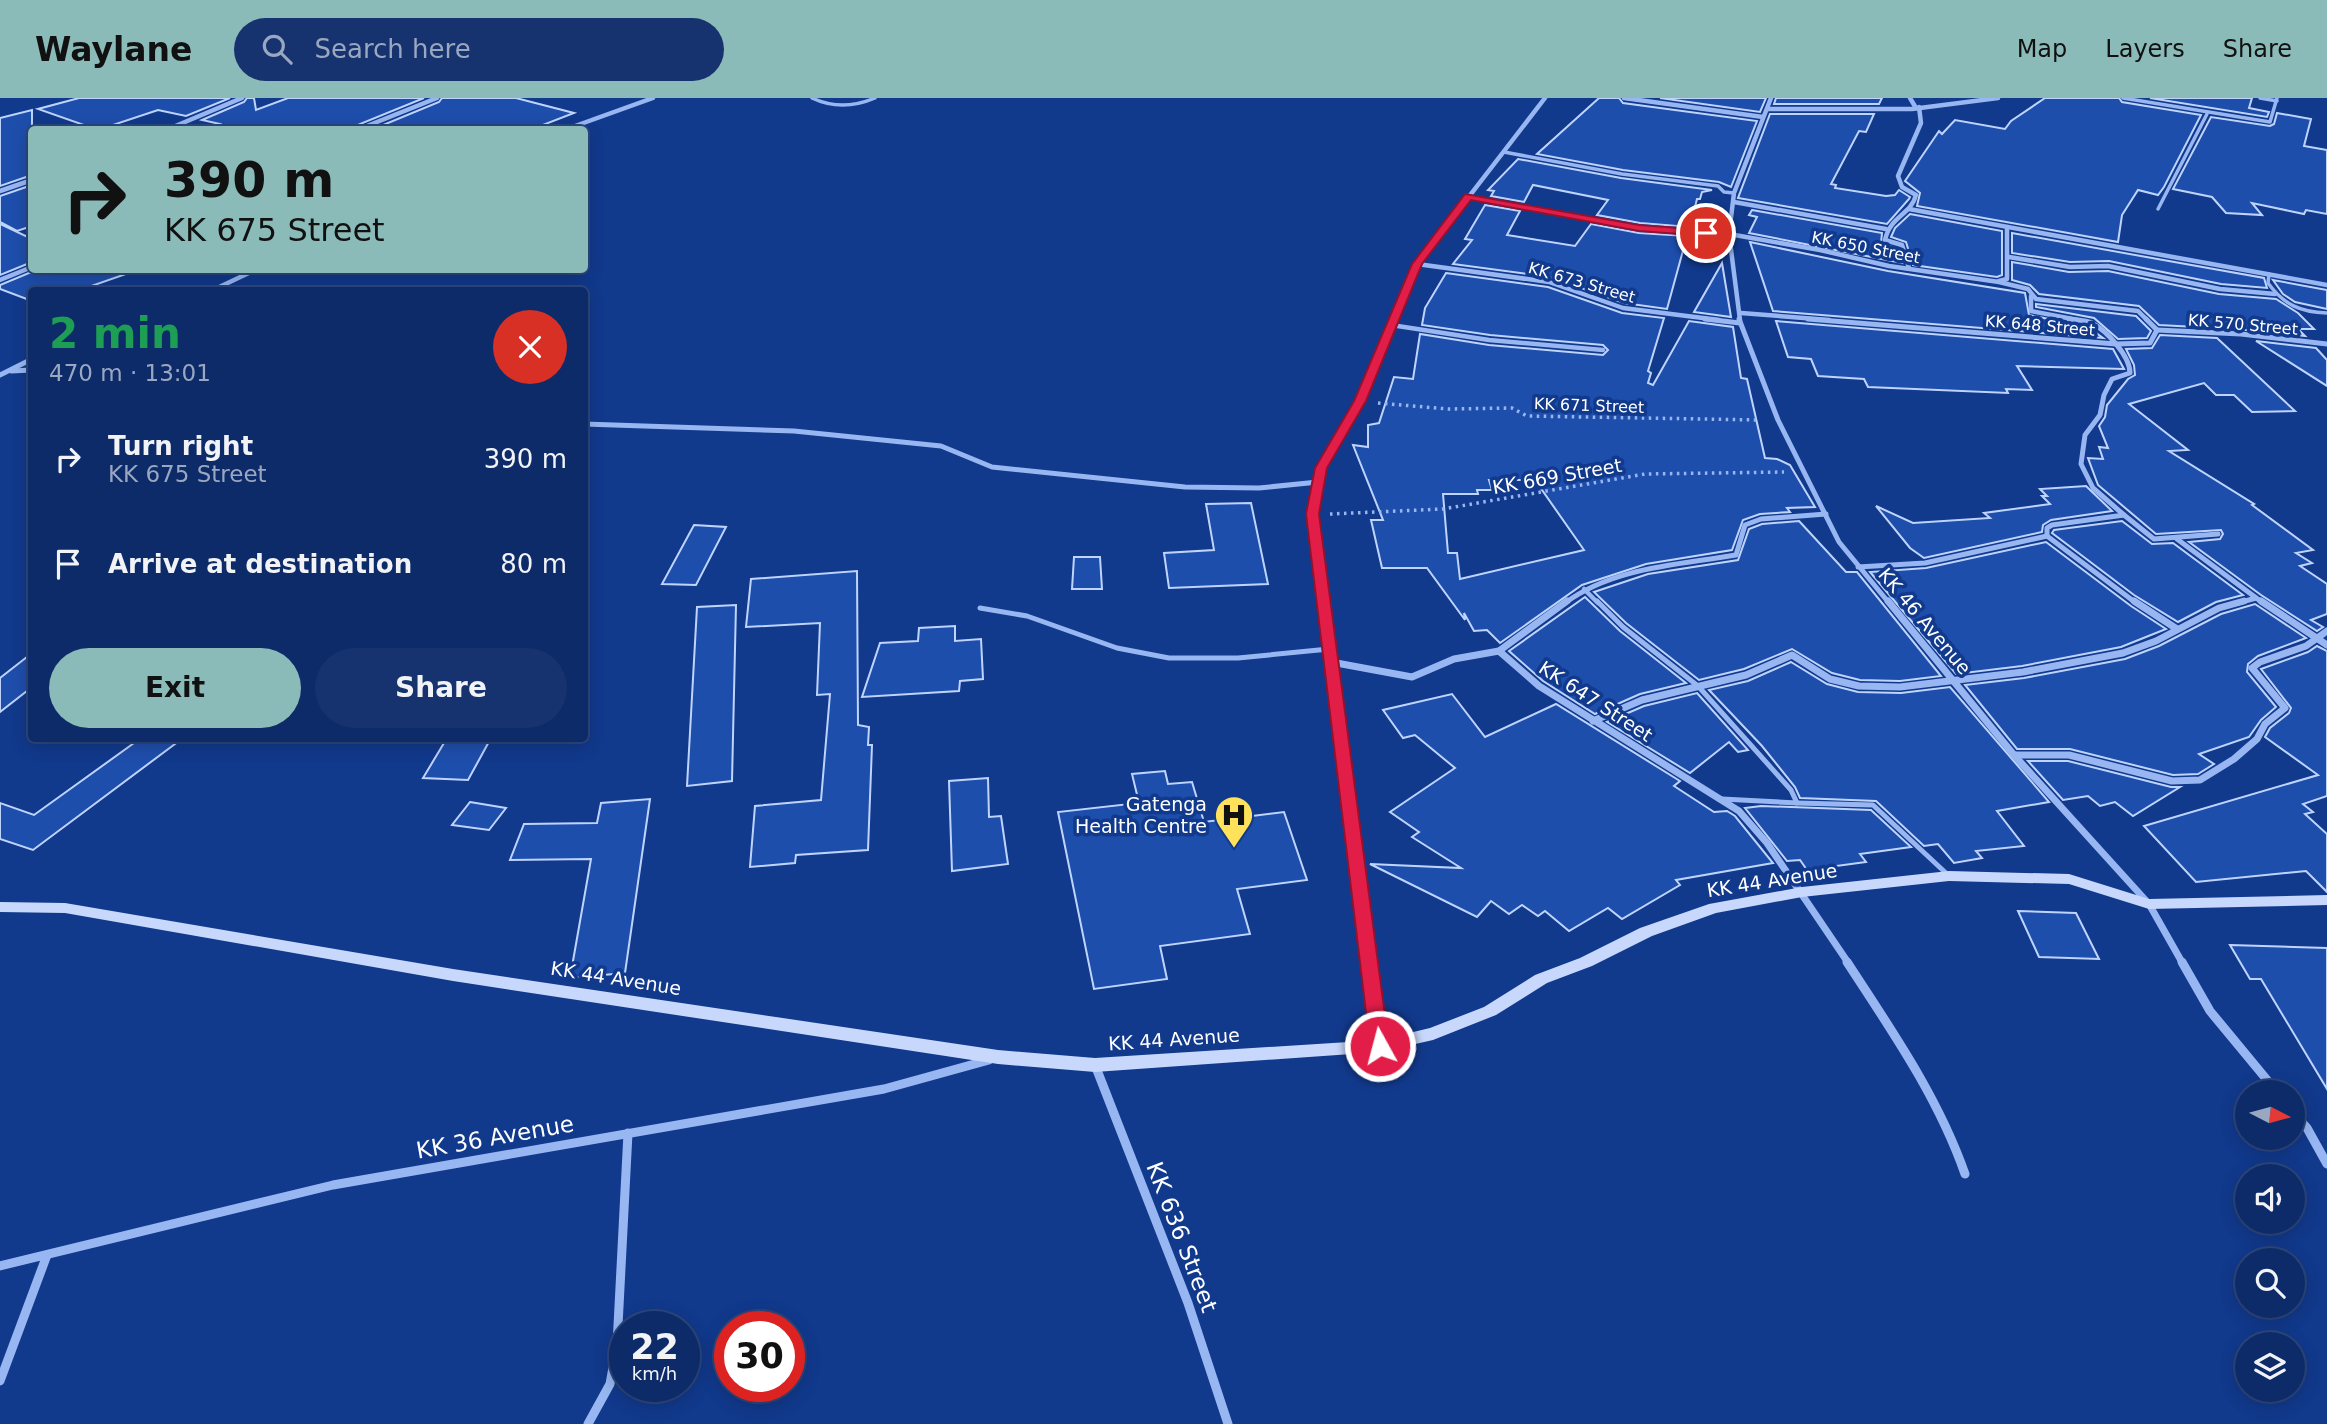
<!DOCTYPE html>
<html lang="en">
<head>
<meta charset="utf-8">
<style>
	:root { --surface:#0d2b69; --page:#16336f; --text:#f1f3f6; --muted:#9aa7c0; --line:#2d477d; --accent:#8bbbb9 }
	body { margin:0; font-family:"DejaVu Sans",sans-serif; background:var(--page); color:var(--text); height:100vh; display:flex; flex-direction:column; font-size:26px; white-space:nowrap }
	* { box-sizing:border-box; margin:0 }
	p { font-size:23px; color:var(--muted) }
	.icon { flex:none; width:38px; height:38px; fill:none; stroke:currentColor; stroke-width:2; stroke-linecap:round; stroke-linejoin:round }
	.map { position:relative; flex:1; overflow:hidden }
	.side { position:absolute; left:28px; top:189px; width:560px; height:455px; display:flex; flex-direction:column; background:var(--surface); border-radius:7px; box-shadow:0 4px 18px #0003,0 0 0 2px var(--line) }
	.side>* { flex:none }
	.guide { position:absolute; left:28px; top:28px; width:560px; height:147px; border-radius:7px; box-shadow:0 4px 18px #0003,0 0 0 2px var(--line); background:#8bbbb9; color:#111; overflow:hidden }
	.needle { width:46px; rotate:96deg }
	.fabs { position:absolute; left:2235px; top:982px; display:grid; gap:14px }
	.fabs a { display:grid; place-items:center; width:70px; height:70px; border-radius:50%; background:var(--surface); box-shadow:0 4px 18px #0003,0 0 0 2px var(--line); font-size:35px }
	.speed { position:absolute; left:609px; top:1213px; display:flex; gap:14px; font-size:35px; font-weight:700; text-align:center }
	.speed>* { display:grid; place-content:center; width:91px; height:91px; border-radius:50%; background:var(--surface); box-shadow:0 4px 18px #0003,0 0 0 2px var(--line); line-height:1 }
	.speed small { font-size:18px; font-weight:400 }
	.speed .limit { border:10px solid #d22; background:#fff; color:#111 }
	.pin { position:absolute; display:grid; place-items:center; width:60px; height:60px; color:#fff; margin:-30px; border:4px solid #fff; border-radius:50%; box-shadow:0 2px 7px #0007 }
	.me { position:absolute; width:77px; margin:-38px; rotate:353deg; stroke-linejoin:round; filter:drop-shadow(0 0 5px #0008) }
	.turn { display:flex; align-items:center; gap:24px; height:147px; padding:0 21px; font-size:32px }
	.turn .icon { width:91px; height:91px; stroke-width:2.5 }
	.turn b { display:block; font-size:49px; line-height:60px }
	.round { display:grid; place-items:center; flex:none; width:74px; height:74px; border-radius:37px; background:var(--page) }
	.summary { display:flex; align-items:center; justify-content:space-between; height:119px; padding:0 21px }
	h1 { font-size:42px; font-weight:700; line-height:52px; color:#1e9e55 }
	.cta { display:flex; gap:14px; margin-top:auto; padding:14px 21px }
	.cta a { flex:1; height:80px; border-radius:42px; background:var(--accent); color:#111; font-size:28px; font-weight:700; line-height:80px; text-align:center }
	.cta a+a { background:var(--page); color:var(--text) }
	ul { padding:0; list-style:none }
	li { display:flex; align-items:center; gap:21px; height:105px; padding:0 21px }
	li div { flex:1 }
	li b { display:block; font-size:26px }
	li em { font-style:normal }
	header { display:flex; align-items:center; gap:42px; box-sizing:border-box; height:98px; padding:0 35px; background:var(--accent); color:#111 }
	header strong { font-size:33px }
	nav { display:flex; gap:38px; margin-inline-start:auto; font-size:24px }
	.search { width:490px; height:63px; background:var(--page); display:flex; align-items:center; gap:18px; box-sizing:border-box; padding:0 24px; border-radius:38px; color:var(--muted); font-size:26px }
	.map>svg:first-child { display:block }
	.building { fill:#1e4eac; stroke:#bfd4fd; stroke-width:2; fill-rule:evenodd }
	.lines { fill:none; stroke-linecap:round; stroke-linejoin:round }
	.path { stroke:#98b7f2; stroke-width:3.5; stroke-dasharray:2.5 4.5; stroke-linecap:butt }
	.lane-far2 { stroke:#98b7f2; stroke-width:3.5 }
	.lane-far1 { stroke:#98b7f2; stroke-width:4.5 }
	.lane { stroke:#98b7f2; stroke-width:5 }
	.street-far3 { stroke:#98b7f2; stroke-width:4.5 }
	.street-far2 { stroke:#98b7f2; stroke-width:5 }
	.street-far1 { stroke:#98b7f2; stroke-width:7 }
	.street { stroke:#98b7f2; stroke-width:9 }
	.secondary { fill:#c7d8fc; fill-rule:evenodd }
	.route { fill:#e11d48; stroke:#92132f; stroke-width:2 }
	.labels { text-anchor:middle; stroke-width:7; stroke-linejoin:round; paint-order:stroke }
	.far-street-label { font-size:16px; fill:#fff; stroke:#11398c }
	.street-label { font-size:19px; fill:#fff; stroke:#11398c }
	.poi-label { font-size:19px; fill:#fff; stroke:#11398c; text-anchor:end }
	.near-street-label { font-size:23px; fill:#fff; stroke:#11398c }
</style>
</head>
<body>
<header>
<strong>Waylane</strong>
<div class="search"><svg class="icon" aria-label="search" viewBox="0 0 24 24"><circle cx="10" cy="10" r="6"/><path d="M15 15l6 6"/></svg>Search here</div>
<nav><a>Map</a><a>Layers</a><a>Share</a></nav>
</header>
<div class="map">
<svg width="2327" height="1326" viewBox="0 0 2327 1326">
	<rect width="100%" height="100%" fill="#11398c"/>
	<g class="building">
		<polygon points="79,0 230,0 186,18 158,12 98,32 38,11"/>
		<polygon points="247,0 254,0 256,12 288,0 424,0 355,28 352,32 212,32 220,26 202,22 244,4"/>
		<polygon points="442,0 516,0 574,15 530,32 475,32 467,28 458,32 371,32 439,4"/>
		<polygon points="1599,0 1619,0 1623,5 1757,23 1731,89 1719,84 1623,72 1537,56"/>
		<polygon points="1660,0 1766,0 1760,14"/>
		<polygon points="1776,0 1882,0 1879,6 1774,6"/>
		<polygon points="2045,0 2119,0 2122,4 2201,17 2164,89 2158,97 2138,92 2122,117 2118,144 1917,108 1920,95 1905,83 1939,33 1942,36 1955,22 2005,31 2011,23"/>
		<polygon points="2150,0 2252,0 2249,10 2269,14 2267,19"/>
		<polygon points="32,12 32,77 0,88 0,20"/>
		<polygon points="2277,15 2311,21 2304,48 2327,52 2327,116 2306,112 2304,116 2252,105 2262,117 2226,115 2212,99 2173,91 2211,19 2270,28 2274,26"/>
		<polygon points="1770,16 1874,16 1866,34 1859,33 1831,86 1836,87 1835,90 1886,98 1895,97 1899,92 1910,99 1909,101 1887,126 1738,100"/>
		<polygon points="1518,61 1621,80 1712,92 1702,94 1700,101 1697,101 1690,129 1640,125 1597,117 1608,102 1533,87 1524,104 1491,98 1494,93 1488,92"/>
		<polygon points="32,87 32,128 17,133 0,124 0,98"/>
		<polygon points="1485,107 1520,113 1507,137 1575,148 1591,126 1639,135 1687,138 1667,211 1624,205 1550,179 1453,166 1472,142 1465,141"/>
		<polygon points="1752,112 1882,135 1881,145 1898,151 1902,165 1749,135 1757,119 1749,117"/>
		<polygon points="1910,116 2002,133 2002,177 1997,179 1913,167 1906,144 1891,139 1895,130"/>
		<polygon points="0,126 32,141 32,164 0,177"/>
		<polygon points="2012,135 2264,180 2267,190 2221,186 2109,163 2070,164 2012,155"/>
		<polygon points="1750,144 1888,173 2025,195 2029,217 2088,229 2103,240 1773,213"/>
		<polygon points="2012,164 2069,174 2108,173 2219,196 2276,201 2298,215 2314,231 2298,231 2305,238 2236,231 2222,221 2215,230 2159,227 2139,208 2039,196 2030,187 2012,182"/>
		<polygon points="1722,165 1731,219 1694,214"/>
		<polygon points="36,172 128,172 129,175 80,192 32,192 32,203 0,191 0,187"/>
		<path d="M 1446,175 L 1548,189 L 1622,215 L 1664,220 L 1648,273 L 1651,275 L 1648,285 L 1653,287 L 1689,223 L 1733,229 L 1741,280 L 1747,281 L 1765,360 L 1777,361 L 1790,367 L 1815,409 L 1787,410 L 1790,414 L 1760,416 L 1743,422 L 1732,452 L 1646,466 L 1582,487 L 1500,545 L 1487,532 L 1474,533 L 1464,515 L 1465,522 L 1427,470 L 1382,470 L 1371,422 L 1383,422 L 1353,347 L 1368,349 L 1368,327 L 1379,325 L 1394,279 L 1413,281 L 1420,236 L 1489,247 L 1603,257 L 1608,252 L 1603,247 L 1490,237 L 1422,227 L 1425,210 ZM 1489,382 L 1535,382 L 1584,452 L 1460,481 L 1457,455 L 1448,455 L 1443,396 L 1478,396 L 1477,392 L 1492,392 Z"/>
		<polygon points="2273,182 2327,192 2327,211 2295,204 2283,196"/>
		<polygon points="2036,206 2136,218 2151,233 2147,240 2118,241 2094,220 2036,209"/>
		<polygon points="1776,223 2113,251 2124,271 2017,268 2032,292 2006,291 2008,295 1868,289 1864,281 1818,278 1811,261 1788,259"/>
		<polygon points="2160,237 2217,240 2295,313 2252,314 2234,297 2216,297 2204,285 2129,306 2188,352 2169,353 2254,406 2252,407 2313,452 2296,455 2312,465 2300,468 2327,486 2327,516 2311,522 2323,529 2317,533 2261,497 2189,444 2220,441 2223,436 2221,432 2156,436 2098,387 2088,360 2103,361 2099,349 2108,350 2099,328 2105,319 2107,307 2128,281 2135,277 2134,267 2126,251 2152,250"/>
		<polygon points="2256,243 2316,250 2327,262 2327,288"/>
		<polygon points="2086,388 2112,413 2051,422 2043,427 2042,434 1924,460 1910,450 1876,408 1913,425 1990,420 1984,415 2050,406 2042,398 2047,398 2040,391"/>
		<polygon points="1251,405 1268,486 1169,490 1164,455 1214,452 1206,406"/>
		<polygon points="1799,423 1846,474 1857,474 1941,578 1900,583 1860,582 1832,575 1792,551 1744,571 1699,582 1626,525 1594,494 1648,476 1738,462 1749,431 1762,426"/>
		<polygon points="2122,423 2152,446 2173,445 2243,497 2216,504 2178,524 2134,497 2052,435 2054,432"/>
		<polygon points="694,427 726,429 696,487 662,486"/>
		<polygon points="2046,444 2131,508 2166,531 2121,549 2022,568 1956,576 1870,474 1926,470"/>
		<polygon points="1074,459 1100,459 1102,491 1072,491"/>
		<polygon points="857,473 858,627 869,629 868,647 872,647 868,752 796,757 795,765 750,769 755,708 821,702 830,596 817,597 820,525 746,529 751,481"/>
		<polygon points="1585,499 1620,533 1686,585 1640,596 1595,616 1543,583 1509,553"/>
		<polygon points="2255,506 2306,540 2258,558 2248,566 2247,574 2276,609 2261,622 2249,639 2199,656 2214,666 2198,676 2173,677 2070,651 2017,651 1965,587 2024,580 2125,561 2159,548 2221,516"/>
		<polygon points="736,507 732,683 687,688 697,509"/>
		<polygon points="955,528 955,543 981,541 983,581 960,583 959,593 862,599 880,545 918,543 919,530"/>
		<polygon points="2317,548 2327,553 2327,698 2303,706 2313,714 2305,716 2327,736 2327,794 2306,773 2196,784 2144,728 2318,677 2265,639 2270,630 2289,615 2291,610 2261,571 2308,554"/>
		<polygon points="32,555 32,589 0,614 0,580"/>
		<polygon points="1791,564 1827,586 1858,594 1901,595 1950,589 2049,704 1997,713 2024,748 1976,753 1982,760 1954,765 1938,746 1924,748 1876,703 1800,700 1795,689 1762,648 1709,592 1748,583"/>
		<polygon points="1697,595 1748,652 1738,654 1729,644 1690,675 1607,624 1644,608"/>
		<polygon points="1452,596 1485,639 1556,606 1680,683 1674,688 1714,714 1727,713 1735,718 1773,765 1676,782 1680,787 1622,821 1608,810 1569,833 1545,813 1538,818 1522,807 1509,816 1491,803 1477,819 1370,766 1461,770 1412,739 1419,734 1390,714 1455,670 1415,637 1403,640 1383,612"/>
		<polygon points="141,640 183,640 33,752 0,741 0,705 34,717"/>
		<polygon points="447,640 491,640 468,682 423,680"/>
		<polygon points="2028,663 2068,663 2171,689 2180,689 2133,718 2115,704 2100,708 2088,698 2063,702"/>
		<polygon points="1165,673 1168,686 1192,684 1204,724 1284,714 1307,782 1237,791 1250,836 1160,848 1167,881 1094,891 1058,714 1139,705 1132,676"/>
		<polygon points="988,680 989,719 1001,718 1008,766 952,773 949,683"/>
		<polygon points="650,701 625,875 570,880 591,761 510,762 524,726 597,725 601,705"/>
		<polygon points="470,704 506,710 489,732 452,727"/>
		<polygon points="1761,708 1871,712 1911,749 1860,756 1866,764 1807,772 1800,762 1787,763 1745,710"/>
		<polygon points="2018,813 2076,815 2099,861 2039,859"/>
		<polygon points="2230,847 2327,850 2327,991 2261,881 2250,881"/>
	</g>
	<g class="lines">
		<g class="path">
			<polyline points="1378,305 1448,311 1512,310 1527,318 1759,322"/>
			<polyline points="1330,416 1443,411 1645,376 1784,374"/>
		</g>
		<g class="lane-far2">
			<path d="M 812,0 C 833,10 854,9 875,0"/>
			<polyline points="2123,0 2270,24 2277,0"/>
			<polyline points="2260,0 2277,3"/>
			<polyline points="1504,54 1622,76 1718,88 1724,94 1734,95"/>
			<polyline points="2158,111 2207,16"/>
			<path d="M 2269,176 L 2268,185 C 2284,207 2300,214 2327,215"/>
		</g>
		<g class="lane-far1">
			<polyline points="1391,227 1489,242 1603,252"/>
			<polyline points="1584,491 1598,505"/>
		</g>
		<g class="lane">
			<polyline points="1597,503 1623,529 1698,588 1791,692 1797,705 1722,701"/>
			<polyline points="980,510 1027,518 1117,550 1169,560 1238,560 1329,551"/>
			<polyline points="1797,705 1873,707 1948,777"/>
		</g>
		<g class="street-far3">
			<polyline points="1624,0 1763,19"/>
			<polyline points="1910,0 1916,10"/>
			<polyline points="1767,11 1912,11 1998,0"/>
			<polyline points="166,32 242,0"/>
			<polyline points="357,32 437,0"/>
			<polyline points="564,32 653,0"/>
			<polyline points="0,93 32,82"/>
			<polyline points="1468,99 1639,130 1729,136 1820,152 1889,168 1999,184 2028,191 2036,201 2138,213 2147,222"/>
			<polyline points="1734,104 1886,131"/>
			<polyline points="1909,111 2327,187"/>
			<polyline points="2009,159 2070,169 2108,168 2220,191 2275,196"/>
			<polyline points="1417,166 1549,184 1623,210 1719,222"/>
			<path d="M 1909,170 L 1902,147 L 1885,142 C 1890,118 1911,117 1916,97 L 1902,89 L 1898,78 L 1921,25 L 1919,9"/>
			<polyline points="0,182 32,169"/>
			<polyline points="1999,183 2007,181 2007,129"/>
			<polyline points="213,192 255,172"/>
			<polyline points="2031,198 2031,213 2078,222"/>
			<polyline points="1741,215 1829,222"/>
			<polyline points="1394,222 1417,166 1545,0"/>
			<polyline points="1740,222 1729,136 1734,95 1771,0"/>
		</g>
		<g class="street-far2">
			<polyline points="1705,221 1740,225"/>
			<polyline points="1739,221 1778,322 1839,444 1889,505"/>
			<polyline points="1808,221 2116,246 2150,245 2157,232"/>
			<polyline points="2146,221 2157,232"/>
			<polyline points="2157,232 2241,236 2327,246"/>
			<polyline points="11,273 32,272"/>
			<polyline points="0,277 32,261"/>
			<polyline points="584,326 794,333 941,348 992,369 1185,389 1259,390 1318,384"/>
			<polyline points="2124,417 2154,441 2218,436"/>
			<polyline points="2047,438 2136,505"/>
			<polyline points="2177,441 2263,505"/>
			<path d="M 1858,469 L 1925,465 L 2047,438 L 2047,430 L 2052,427 L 2124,417 L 2093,390 L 2081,366 L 2085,337 L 2100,317 L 2104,297 L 2112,281 L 2130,275 C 2130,258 2107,233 2092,225 C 2086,222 2076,222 2069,221"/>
			<polyline points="1323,505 1312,417 1321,370 1360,303 1394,221"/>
			<path d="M 1565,505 C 1614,469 1678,467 1736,457 L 1745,427 L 1761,421 L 1826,416"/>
			<polyline points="2238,505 2256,500"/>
		</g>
		<g class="street-far1">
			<polyline points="1323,503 1369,866"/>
			<polyline points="1888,503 2014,657 2149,806 2183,866"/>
			<polyline points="2134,503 2177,531"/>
			<polyline points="2261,503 2327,547"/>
			<polyline points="1499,553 1567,503"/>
			<polyline points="1331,564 1412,579 1454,561 1499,553 1539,588 1739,713 1767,745 1849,866"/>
			<polyline points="1593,623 1642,602 1746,577 1792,557 1830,581 1859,588 1900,589 2023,574 2123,555 2156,543 2219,510 2244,503"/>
			<polyline points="2014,657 2069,657 2172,683 2200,682 2234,661 2257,641 2265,626 2285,610 2252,570 2260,564 2306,548 2327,533"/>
		</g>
		<g class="street">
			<polyline points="1369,864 1380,948"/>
			<path d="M 1847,864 C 1892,933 1938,999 1965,1076"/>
			<polyline points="2182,864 2210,913 2277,994"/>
			<polyline points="1095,967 1188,1205 1228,1326"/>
			<polyline points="2292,1013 2307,1030 2327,1066"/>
			<polyline points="0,1168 333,1087 884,991 989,962"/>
			<polyline points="0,1283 47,1157"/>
			<polyline points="588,1326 610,1286 617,1247 628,1035"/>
		</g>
		<polygon class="secondary" points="1949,773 2069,776 2149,801 2327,797 2327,807 2149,811 2069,786 1949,783 1802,799 1716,815 1652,838 1592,868 1547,885 1496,917 1433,942 1380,954 1095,974 998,966 453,883 65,815 0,814 0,804 65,805 453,871 998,952 1095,960 1380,942 1430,930 1484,909 1535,877 1580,860 1640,830 1709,806 1802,789"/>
	</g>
	<polygon class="route" points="1465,96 1639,127 1706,132 1711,135 1706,138 1639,133 1471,102 1422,166 1366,303 1327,370 1319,416 1389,948 1387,953 1380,955 1373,953 1370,948 1306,416 1315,370 1354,303 1412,166"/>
	<defs>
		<g id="hospital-pin" transform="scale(2.0125)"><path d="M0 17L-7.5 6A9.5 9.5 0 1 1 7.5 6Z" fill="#ffe259" stroke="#11398c"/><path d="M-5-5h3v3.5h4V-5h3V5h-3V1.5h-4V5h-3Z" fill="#111"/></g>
	</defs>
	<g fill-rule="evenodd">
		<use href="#hospital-pin" x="1234" y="717"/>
	</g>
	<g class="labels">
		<g class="far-street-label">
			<text transform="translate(1866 149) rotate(11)" y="6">KK 650 Street</text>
			<text transform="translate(1582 184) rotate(16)" y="6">KK 673 Street</text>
			<text transform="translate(2243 226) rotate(5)" y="6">KK 570 Street</text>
			<text transform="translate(2040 227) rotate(5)" y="6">KK 648 Street</text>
			<text transform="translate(1589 307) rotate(2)" y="6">KK 671 Street</text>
		</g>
		<g class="street-label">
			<text transform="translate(1557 378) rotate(-10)" y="7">KK 669 Street</text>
			<text transform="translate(1925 523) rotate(50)" y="7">KK 46 Avenue</text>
			<text transform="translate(1596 603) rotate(33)" y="7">KK 647 Street</text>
			<text transform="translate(1772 782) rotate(-9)" y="7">KK 44 Avenue</text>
			<text transform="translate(616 880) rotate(9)" y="7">KK 44 Avenue</text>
			<text transform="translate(1174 941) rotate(-4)" y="7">KK 44 Avenue</text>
		</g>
		<g class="poi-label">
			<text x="1207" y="713">Gatenga<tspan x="1207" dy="22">Health Centre</tspan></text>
		</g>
		<g class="near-street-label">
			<text transform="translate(495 1039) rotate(-10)" y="8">KK 36 Avenue</text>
			<text transform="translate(1182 1139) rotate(69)" y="8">KK 636 Street</text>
		</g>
	</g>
</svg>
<div class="fabs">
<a><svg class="needle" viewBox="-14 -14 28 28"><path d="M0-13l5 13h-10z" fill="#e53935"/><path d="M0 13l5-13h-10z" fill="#9aa7c0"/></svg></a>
<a><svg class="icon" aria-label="sound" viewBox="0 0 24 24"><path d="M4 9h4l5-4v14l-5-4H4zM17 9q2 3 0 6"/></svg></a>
<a><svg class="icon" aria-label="search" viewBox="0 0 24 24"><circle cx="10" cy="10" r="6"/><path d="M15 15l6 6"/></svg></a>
<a><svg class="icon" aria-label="layers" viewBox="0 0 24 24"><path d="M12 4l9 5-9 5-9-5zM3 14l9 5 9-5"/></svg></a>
</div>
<div class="speed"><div>22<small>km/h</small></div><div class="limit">30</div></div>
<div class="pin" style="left:1706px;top:135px;background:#d93025"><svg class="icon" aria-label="arrive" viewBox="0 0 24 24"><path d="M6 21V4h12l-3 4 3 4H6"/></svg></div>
<svg class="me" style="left:1380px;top:948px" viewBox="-20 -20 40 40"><circle r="17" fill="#e11d48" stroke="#fff" stroke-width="3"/><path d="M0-11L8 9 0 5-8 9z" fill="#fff"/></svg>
<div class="guide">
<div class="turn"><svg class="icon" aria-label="right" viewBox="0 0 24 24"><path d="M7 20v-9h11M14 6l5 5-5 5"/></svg><div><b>390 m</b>KK 675 Street</div></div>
</div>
<section class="side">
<div class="summary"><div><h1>2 min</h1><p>470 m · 13:01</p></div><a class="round" style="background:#d93025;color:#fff"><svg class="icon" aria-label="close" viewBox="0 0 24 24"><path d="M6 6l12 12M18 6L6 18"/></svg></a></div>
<ul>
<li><svg class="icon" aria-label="right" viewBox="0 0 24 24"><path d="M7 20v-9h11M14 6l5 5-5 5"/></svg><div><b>Turn right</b><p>KK 675 Street</p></div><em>390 m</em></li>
<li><svg class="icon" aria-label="arrive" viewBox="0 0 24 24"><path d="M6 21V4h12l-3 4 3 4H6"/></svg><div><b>Arrive at destination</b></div><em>80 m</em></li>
</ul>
<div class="cta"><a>Exit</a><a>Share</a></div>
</section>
</div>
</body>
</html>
